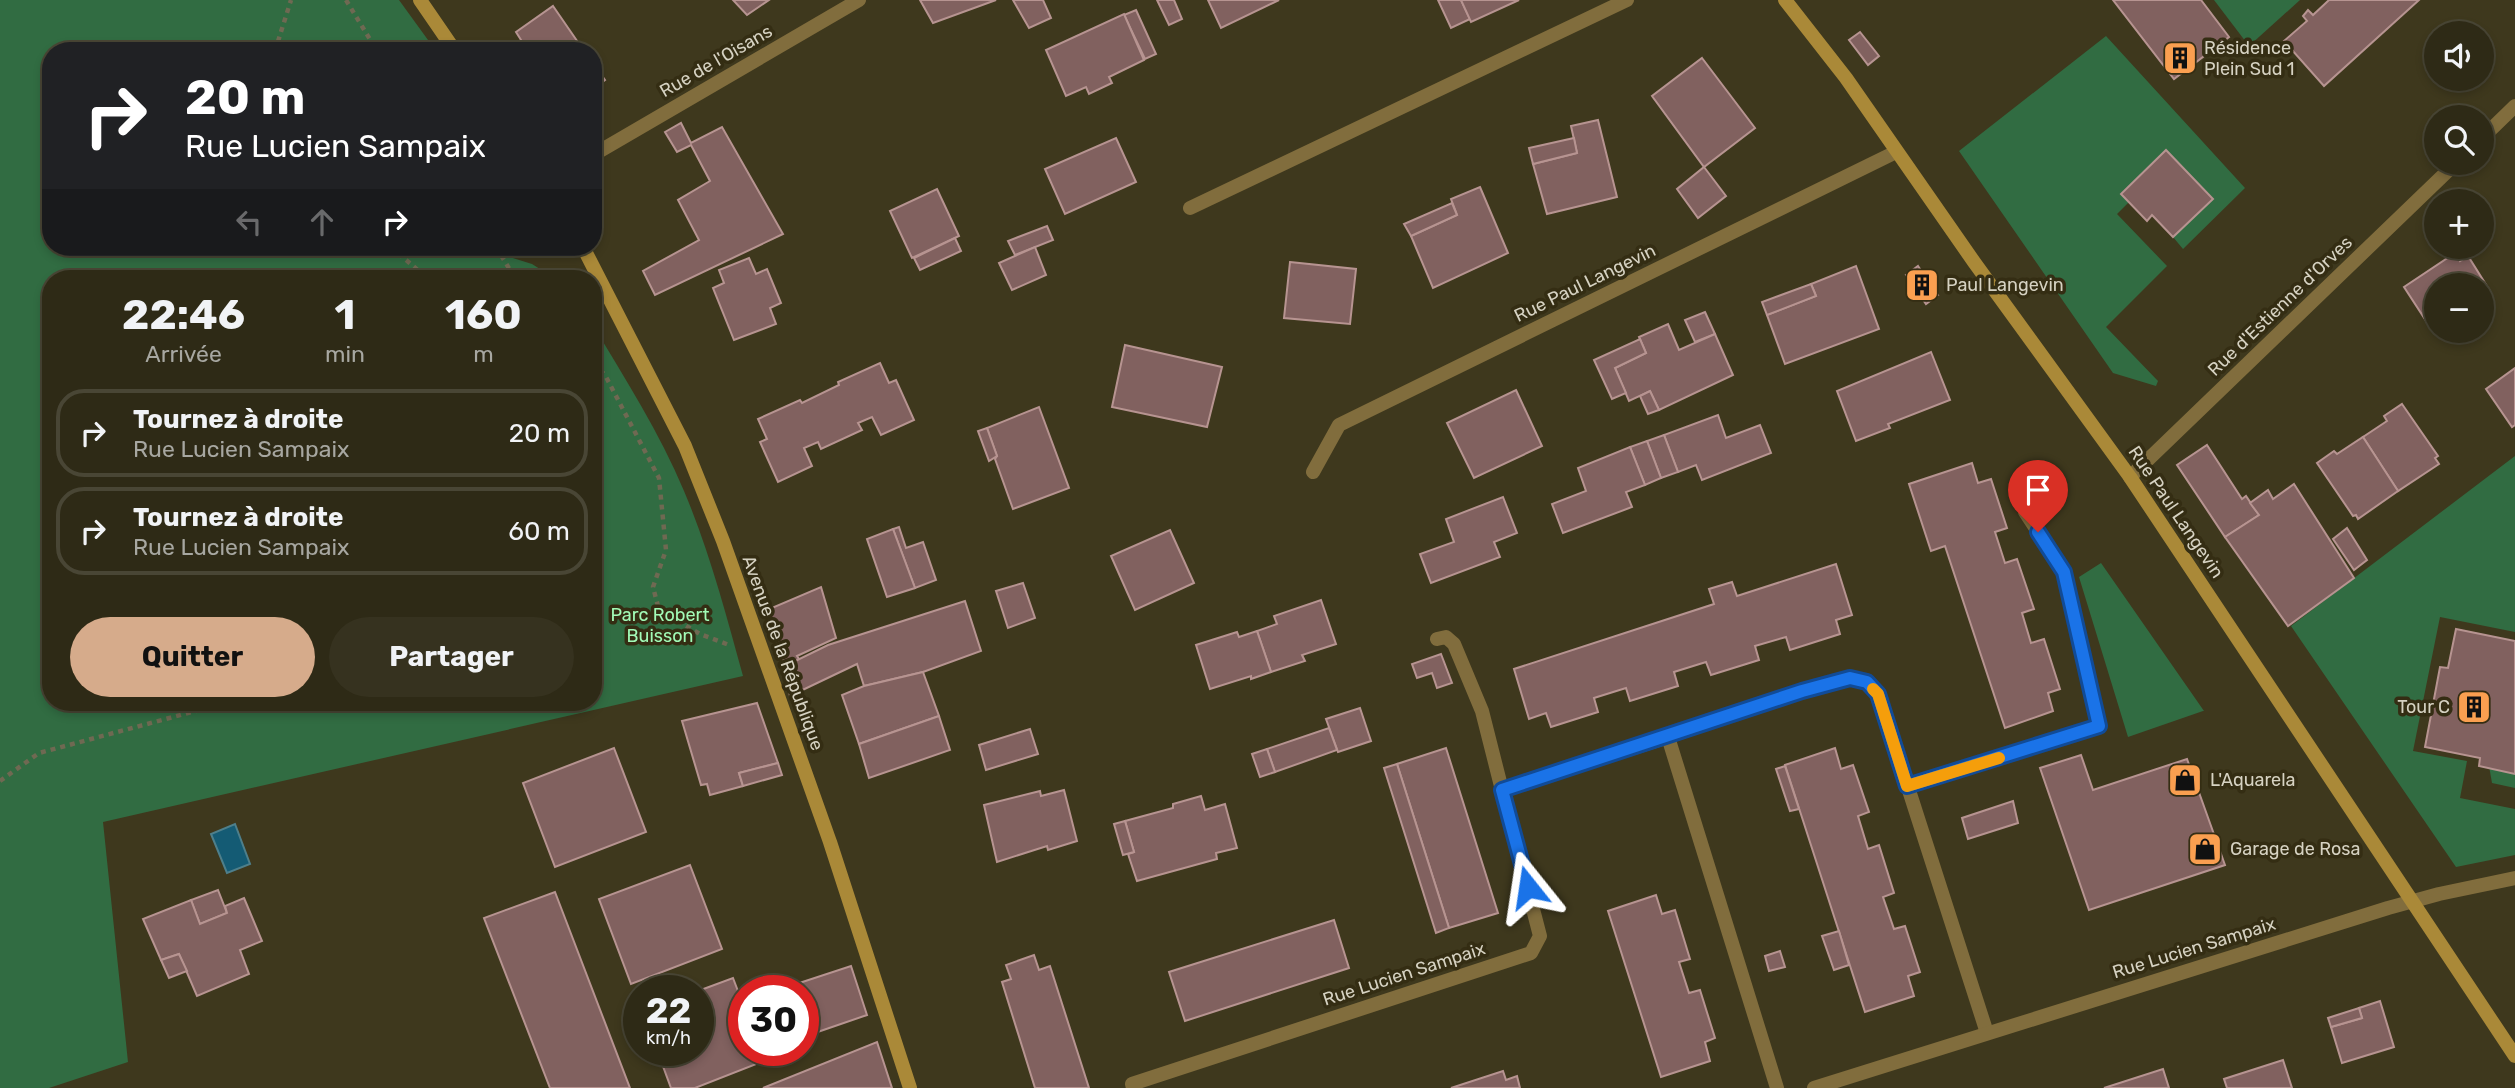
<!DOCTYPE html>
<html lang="fr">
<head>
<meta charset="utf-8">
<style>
	:root { --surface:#2e2a16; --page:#36321f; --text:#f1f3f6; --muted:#a7a7a1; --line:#494635; --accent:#d6ab8b }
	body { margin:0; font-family:Rubik,sans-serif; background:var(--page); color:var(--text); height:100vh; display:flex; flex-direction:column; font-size:26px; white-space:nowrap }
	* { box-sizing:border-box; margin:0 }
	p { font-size:23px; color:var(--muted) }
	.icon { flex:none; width:38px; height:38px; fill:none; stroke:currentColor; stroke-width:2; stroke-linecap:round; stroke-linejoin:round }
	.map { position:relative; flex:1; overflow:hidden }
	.drawer { position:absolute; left:42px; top:270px; width:560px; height:441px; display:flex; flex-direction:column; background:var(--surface); border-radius:28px; box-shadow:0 4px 10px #0003,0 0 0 2px var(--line) }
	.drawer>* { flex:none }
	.top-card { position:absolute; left:42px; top:42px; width:560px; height:214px; border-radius:28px; box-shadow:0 4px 10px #0003,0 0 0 2px var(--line); background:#202124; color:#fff; overflow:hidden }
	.fabs { position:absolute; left:2424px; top:21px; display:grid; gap:14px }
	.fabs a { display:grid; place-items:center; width:70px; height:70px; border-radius:50%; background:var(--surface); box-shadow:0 4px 10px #0003,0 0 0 2px var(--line); font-size:35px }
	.speed { position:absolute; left:623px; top:975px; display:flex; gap:14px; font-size:35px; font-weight:700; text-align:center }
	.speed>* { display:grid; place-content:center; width:91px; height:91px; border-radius:50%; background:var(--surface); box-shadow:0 4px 10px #0003,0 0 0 2px var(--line); line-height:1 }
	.speed small { font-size:18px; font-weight:400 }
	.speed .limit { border:10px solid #d22; background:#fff; color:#111 }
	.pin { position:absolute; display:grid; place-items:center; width:60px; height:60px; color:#fff; margin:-72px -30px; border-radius:50% 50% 50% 0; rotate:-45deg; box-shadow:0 0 7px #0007 }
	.pin .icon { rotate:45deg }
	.me { position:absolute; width:77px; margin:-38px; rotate:345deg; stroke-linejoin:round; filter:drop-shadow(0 0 5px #0008) }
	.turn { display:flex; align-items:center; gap:24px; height:147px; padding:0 28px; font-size:32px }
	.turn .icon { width:91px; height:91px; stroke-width:2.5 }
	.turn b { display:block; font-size:49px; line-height:60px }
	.lanes { display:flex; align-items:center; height:66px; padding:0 28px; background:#0003; justify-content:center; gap:35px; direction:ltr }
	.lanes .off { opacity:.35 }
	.eta { display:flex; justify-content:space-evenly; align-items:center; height:119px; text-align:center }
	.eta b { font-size:42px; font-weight:700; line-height:49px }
	.button { display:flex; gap:14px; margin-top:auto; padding:14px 28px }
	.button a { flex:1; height:80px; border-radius:42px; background:var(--accent); color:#111; font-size:28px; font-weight:700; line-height:80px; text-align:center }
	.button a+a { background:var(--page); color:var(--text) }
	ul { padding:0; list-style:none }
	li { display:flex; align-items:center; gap:21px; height:88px; margin:0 14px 10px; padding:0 14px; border:4px solid var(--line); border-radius:28px }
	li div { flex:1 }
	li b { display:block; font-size:26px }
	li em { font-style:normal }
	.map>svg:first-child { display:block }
	.green { fill:#316c42 }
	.water { fill:#145b74; stroke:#4e7f8b; stroke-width:2 }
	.building { fill:#81615f; stroke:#b79491; stroke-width:2 }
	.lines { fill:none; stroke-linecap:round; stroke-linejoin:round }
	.path { stroke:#6f6952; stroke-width:4.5; stroke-dasharray:5 5; stroke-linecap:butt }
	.street { stroke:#816d3d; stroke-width:14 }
	.secondary { stroke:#aa8938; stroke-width:14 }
	.route-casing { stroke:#114b97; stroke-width:18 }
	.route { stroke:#1a73e8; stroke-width:12 }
	.slow { stroke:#f59e0b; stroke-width:12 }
	.labels { text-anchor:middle; stroke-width:7; stroke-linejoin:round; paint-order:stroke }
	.poi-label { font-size:18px; fill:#d6d2c2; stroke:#342d13; text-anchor:start }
	.street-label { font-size:18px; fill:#d6d2c2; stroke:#342d13 }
	.park-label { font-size:18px; fill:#a2fbb7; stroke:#342d13 }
</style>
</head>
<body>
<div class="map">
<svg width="2515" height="1088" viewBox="0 0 2515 1088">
	<rect width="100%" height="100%" fill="#3e381d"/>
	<g class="green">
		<path d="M 0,0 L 399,0 L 436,51 L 51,51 L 51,247 L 464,247 L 473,258 L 490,251 L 532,264 L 554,278 L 51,278 L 51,702 L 593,702 L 593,325 C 625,379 660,433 684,491 C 709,550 726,614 743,676 L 103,822 L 128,1062 L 49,1088 L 0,1088 Z"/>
		<polygon points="2214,0 2300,0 2249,46"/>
		<polygon points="2106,36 2245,188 2183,249 2173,237 2213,198 2167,151 2121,193 2129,202 2117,214 2167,266 2106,327 2158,381 2156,386 2113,373 1959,151"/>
		<polygon points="2515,456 2515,632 2440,617 2413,751 2467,761 2460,798 2515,809 2515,855 2456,867 2291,626"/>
		<polygon points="2101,563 2204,711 2203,711 2128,737 2079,577"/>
		<polygon points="2489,766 2515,771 2515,788 2492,783"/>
	</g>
	<polygon class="water" points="235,824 250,864 227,873 211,834"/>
	<g class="building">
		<polygon points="733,0 769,0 747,15"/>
		<polygon points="920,0 996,0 933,23"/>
		<polygon points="1013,0 1043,0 1051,18 1029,28"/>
		<polygon points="1157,0 1174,0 1182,19 1169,25"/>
		<polygon points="1208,0 1279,0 1221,28"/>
		<polygon points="1438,0 1461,0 1470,19 1451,28"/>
		<polygon points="1461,0 1519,0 1471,22"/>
		<polygon points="2113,0 2201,0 2229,37 2174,79"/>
		<polygon points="2329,0 2419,0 2324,86 2284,41 2307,21 2303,16 2308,10 2313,15"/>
		<polygon points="553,6 584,51 528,51 516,32"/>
		<polygon points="1136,10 1156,54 1145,59 1124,15"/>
		<polygon points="1124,14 1144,60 1109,77 1112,83 1089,94 1086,87 1066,96 1046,50"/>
		<polygon points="1860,32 1879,56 1868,65 1849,40"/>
		<polygon points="1702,58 1755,128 1704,167 1652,96"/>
		<polygon points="593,63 605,80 593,89"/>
		<polygon points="1598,120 1617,197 1547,214 1533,164 1577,153 1571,126"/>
		<polygon points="681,123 691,143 722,127 783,234 655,295 643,271 699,240 678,200 710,181 691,145 677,152 665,132"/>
		<polygon points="1116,138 1136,182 1065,214 1045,169"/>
		<polygon points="1574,138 1577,153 1533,164 1529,148"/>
		<polygon points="2166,150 2213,199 2173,237 2152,215 2147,221 2121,194"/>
		<polygon points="1704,167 1726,196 1698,218 1677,189"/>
		<polygon points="1480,187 1508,253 1433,288 1411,236 1457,215 1451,199"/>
		<polygon points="937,189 959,236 912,258 890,211"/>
		<polygon points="1452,203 1457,215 1411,236 1404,224"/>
		<polygon points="1047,226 1053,240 1015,255 1008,241"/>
		<polygon points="955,238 961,251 920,270 914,258"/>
		<polygon points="1035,247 1046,275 1012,290 999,263"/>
		<polygon points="2455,253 2460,261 2468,256 2490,291 2482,297 2482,285 2436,285 2436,327 2432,330 2404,287"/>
		<polygon points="749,258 756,274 767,269 781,303 770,308 776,324 734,340 713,288 724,283 719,270"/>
		<polygon points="1290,262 1356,269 1350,324 1284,318"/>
		<polygon points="1856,266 1879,329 1785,364 1767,315 1816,296 1811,284"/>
		<polygon points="1918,266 1938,295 1926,304 1906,275"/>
		<polygon points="1811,284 1816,296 1767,315 1762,302"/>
		<polygon points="1705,312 1715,334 1695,342 1685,320"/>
		<polygon points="1668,324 1679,350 1715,334 1733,375 1659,410 1650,391 1629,401 1615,368 1646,353 1639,337"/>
		<polygon points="1640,339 1646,353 1615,368 1626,393 1612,399 1594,360"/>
		<polygon points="1125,345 1222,367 1207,427 1112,407"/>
		<polygon points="1931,352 1950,400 1888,424 1890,428 1856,441 1837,391"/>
		<polygon points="880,363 889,383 896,380 914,420 881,435 872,417 858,423 862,430 821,449 818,442 804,448 812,466 778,482 760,442 767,439 758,419 800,400 802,403 839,385 838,382"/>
		<polygon points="2515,368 2515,425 2512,427 2486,389"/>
		<polygon points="1516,390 1542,446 1474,478 1447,423"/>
		<polygon points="1650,391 1659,410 1648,414 1640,396"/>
		<polygon points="2402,404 2438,456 2435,458 2439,464 2398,491 2363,437 2387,421 2384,416"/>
		<polygon points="1039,407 1069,488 1013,509 995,459 997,456 987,428"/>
		<polygon points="1718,415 1726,438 1760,425 1771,453 1702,480 1696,465 1678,472 1664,435"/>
		<polygon points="987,428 997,456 989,461 978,431"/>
		<polygon points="1664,435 1678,472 1661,478 1647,441"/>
		<polygon points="2363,437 2398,491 2358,519 2356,515 2353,516 2317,463 2334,451 2337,454"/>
		<polygon points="1647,441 1661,478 1645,485 1630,447"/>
		<polygon points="2207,445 2242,499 2246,496 2259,515 2225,537 2177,465"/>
		<polygon points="1630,447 1645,485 1626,492 1632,507 1563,533 1552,504 1586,491 1578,468"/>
		<polygon points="1972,463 1978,483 1991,479 2007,528 1995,532 2005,563 2017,559 2034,609 2022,613 2031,643 2044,639 2060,689 2048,693 2053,711 2005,728 1945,546 1931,551 1909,484"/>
		<polygon points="2294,484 2354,578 2288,626 2225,537 2259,515 2250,503 2268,490 2273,499"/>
		<polygon points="1503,497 1517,533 1494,542 1500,557 1431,583 1420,554 1454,542 1446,519"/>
		<polygon points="899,527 906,548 923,542 936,580 915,588 893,529"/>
		<polygon points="2347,528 2367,560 2354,570 2333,539"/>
		<polygon points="893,529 915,588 887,597 867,539"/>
		<polygon points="1170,530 1194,583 1135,610 1111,556"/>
		<polygon points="1836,564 1852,615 1836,620 1840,634 1790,650 1786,637 1755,646 1759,660 1711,675 1706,662 1674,672 1678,686 1630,701 1626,688 1594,698 1598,712 1551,727 1546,713 1529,719 1514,669 1714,604 1709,589 1732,582 1737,596"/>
		<polygon points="1023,583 1035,618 1008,628 996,591"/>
		<polygon points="821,587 836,638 797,656 799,659 785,666 767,610"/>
		<polygon points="1321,600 1336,644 1302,655 1305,661 1271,672 1257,631 1277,624 1274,616"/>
		<polygon points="965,601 981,651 923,672 864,686 857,664 790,696 785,666 828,645"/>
		<polygon points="2456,629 2515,641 2515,774 2479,766 2480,758 2425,747 2440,667 2448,668"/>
		<polygon points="1257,631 1271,672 1251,679 1251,676 1210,689 1196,645 1237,632 1239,637"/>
		<polygon points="1441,654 1452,683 1437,688 1432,673 1417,678 1412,664"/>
		<polygon points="923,672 939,716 859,744 842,695 864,686"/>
		<polygon points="757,703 778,763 739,773 743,786 710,795 707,784 701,785 682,721"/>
		<polygon points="1360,708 1371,741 1338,752 1326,719"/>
		<polygon points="939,716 950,750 869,778 859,744"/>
		<polygon points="1329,728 1337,750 1275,772 1267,749"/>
		<polygon points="1030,729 1038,754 986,770 979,745"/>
		<polygon points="614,748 646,832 555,867 523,783"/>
		<polygon points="1446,748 1498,913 1449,928 1397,764"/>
		<polygon points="1835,748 1841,769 1853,765 1869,812 1858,816 1868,849 1879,845 1894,893 1883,897 1894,929 1905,926 1920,972 1908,976 1914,996 1865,1012 1785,765"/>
		<polygon points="1267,749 1275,772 1260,777 1252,754"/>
		<polygon points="2081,755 2093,790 2187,759 2225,865 2089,910 2040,768"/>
		<polygon points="778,763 782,775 743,786 739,773"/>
		<polygon points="1397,764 1449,928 1436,933 1384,768"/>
		<polygon points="1785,766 1799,809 1790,811 1776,769"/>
		<polygon points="1064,790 1077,841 1048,850 1047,846 997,862 984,805 1040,791 1041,796"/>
		<polygon points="1201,796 1205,810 1225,804 1237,848 1216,853 1217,859 1137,881 1128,854 1134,852 1125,821 1173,808 1173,804"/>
		<polygon points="2013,801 2018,823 1968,839 1962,818"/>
		<polygon points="1125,821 1134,852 1123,855 1114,824"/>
		<polygon points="690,865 722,949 631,984 599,899"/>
		<polygon points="218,890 227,913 200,924 191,900"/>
		<polygon points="555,892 630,1088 550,1088 484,918"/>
		<polygon points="1656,895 1662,914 1675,910 1690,959 1679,962 1689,993 1700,990 1715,1038 1705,1042 1710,1061 1661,1077 1608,911"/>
		<polygon points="244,898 262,941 240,950 249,974 197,996 179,954 161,960 143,919 191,900 200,924 227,913 225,906"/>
		<polygon points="1334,920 1349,968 1185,1021 1169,972"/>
		<polygon points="1839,931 1849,965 1834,970 1822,936"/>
		<polygon points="1780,951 1785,967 1769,971 1765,956"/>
		<polygon points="179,954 187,971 169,978 161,960"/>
		<polygon points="1034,955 1039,970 1050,966 1089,1088 1035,1088 1002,982 1011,979 1006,965"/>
		<polygon points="851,966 867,1015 803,1037 803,990 778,990"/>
		<polygon points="733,978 744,1007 744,1050 760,1050 764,1061 695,1088 671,1088 657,1050 698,1050 698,991"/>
		<polygon points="2380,1001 2394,1047 2342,1063 2331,1027 2362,1018 2359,1008"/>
		<polygon points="2359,1008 2362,1018 2331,1027 2328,1018"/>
		<polygon points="877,1042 892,1088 763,1088"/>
		<polygon points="2283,1060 2292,1088 2227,1088 2224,1079"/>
		<polygon points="2163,1069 2169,1088 2104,1088"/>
		<polygon points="1503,1071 1506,1080 1517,1076 1520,1088 1451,1088"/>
	</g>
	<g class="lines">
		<g class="path">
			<polyline points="346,0 377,51"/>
			<polyline points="275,51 291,0"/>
			<polyline points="391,247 427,278"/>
			<polyline points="496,247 515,278"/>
			<polyline points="593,363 605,375 659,478 666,550 653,587 659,610 700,634 729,645"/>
			<polyline points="0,781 39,753 229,702"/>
		</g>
		<g class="street">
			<polyline points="2482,138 2515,106"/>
			<polyline points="593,155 859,0"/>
			<polyline points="1190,208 1627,0"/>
			<polyline points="1313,472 1339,425 1896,152"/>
			<polyline points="2130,477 2456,163"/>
			<polyline points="1437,639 1446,637 1454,644 1482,711 1502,790"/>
			<polyline points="1668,737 1802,691 1850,678 1867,682 1878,694 1987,1033"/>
			<polyline points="1907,786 2099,726 2064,571 2025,512"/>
			<polyline points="1133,1088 1132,1084 1531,953 1540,936 1502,790 1668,737 1777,1088"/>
			<polyline points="1814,1088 2388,908 2439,894 2515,878"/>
		</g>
		<g class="secondary">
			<polyline points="420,0 455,51"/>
			<polyline points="1785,0 1846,78 1974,262 2130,477 2515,1056"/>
			<polyline points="583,247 685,446 723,541 830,842 910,1088"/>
		</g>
	</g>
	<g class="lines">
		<g class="route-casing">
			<polyline id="route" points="1528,887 1502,790 1802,691 1850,678 1867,682 1878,694 1907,786 2099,726 2064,572 2038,532"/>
		</g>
		<use href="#route" class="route"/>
		<polyline class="slow" points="1873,689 1878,694 1907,786 1999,758"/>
	</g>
	<defs>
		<g id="building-square" transform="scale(1.75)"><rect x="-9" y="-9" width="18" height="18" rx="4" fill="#fa9f50" stroke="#342d13"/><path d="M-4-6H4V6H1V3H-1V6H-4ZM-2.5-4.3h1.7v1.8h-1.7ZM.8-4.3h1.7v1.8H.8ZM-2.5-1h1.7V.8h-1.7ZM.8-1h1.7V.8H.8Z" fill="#111"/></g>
		<g id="shop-square" transform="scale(1.75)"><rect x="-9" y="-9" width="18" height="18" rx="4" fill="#fa9f50" stroke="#342d13"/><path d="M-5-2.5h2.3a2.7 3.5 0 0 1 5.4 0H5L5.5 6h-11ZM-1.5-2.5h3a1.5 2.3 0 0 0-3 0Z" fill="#111"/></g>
	</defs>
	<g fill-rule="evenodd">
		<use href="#building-square" x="2180" y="58"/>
		<use href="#building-square" x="1922" y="285"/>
		<use href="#building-square" x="2474" y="707"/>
		<use href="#shop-square" x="2185" y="780"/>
		<use href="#shop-square" x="2205" y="849"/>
	</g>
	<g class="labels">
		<g class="poi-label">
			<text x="2204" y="54">Résidence<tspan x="2204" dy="21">Plein Sud 1</tspan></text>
			<text x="1946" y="291">Paul Langevin</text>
			<text x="2450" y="713" text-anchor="end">Tour C</text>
			<text x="2210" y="786">L'Aquarela</text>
			<text x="2230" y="855">Garage de Rosa</text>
		</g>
		<g class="street-label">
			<text transform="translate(716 61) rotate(-30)" y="6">Rue de l'Oisans</text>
			<text transform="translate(1585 283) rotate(-26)" y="6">Rue Paul Langevin</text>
			<text transform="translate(2280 306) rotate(-44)" y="6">Rue d'Estienne d'Orves</text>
			<text transform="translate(2176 512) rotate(56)" y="6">Rue Paul Langevin</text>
			<text transform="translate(783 653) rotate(70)" y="6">Avenue de la République</text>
			<text transform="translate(2194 948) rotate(-17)" y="6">Rue Lucien Sampaix</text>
			<text transform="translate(1404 974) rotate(-18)" y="6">Rue Lucien Sampaix</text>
		</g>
		<g class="park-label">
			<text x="660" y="621">Parc Robert<tspan x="660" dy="21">Buisson</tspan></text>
		</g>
	</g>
</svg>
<div class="fabs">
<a><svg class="icon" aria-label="sound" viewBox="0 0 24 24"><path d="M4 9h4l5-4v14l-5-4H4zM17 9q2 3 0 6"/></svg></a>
<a><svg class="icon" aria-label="search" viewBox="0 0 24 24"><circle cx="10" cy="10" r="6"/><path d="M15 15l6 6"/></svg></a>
<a>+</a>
<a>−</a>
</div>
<div class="speed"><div>22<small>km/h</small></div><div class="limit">30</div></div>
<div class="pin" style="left:2038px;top:532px;background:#d93025"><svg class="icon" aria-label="arrive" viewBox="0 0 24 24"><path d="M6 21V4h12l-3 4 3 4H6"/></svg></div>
<svg class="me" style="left:1528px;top:887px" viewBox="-20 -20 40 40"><path d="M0-17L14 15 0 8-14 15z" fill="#1a73e8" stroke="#fff" stroke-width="4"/></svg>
<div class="top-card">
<div class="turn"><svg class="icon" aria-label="right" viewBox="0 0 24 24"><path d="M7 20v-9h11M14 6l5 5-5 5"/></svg><div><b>20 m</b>Rue Lucien Sampaix</div></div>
<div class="lanes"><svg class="icon off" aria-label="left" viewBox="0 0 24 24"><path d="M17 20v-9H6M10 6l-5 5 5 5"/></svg><svg class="icon off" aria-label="ahead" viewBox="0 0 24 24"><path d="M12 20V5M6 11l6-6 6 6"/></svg><svg class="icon" aria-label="right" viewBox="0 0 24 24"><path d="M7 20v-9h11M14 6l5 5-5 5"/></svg></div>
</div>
<section class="drawer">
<div class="eta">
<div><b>22:46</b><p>Arrivée</p></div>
<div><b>1</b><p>min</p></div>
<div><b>160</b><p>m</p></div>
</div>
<ul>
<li><svg class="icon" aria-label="right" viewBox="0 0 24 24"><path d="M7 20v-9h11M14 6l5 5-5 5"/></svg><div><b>Tournez à droite</b><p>Rue Lucien Sampaix</p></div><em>20 m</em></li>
<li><svg class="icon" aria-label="right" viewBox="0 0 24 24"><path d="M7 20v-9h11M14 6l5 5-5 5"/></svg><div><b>Tournez à droite</b><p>Rue Lucien Sampaix</p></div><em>60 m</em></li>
</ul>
<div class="button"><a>Quitter</a><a>Partager</a></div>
</section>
</div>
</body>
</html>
